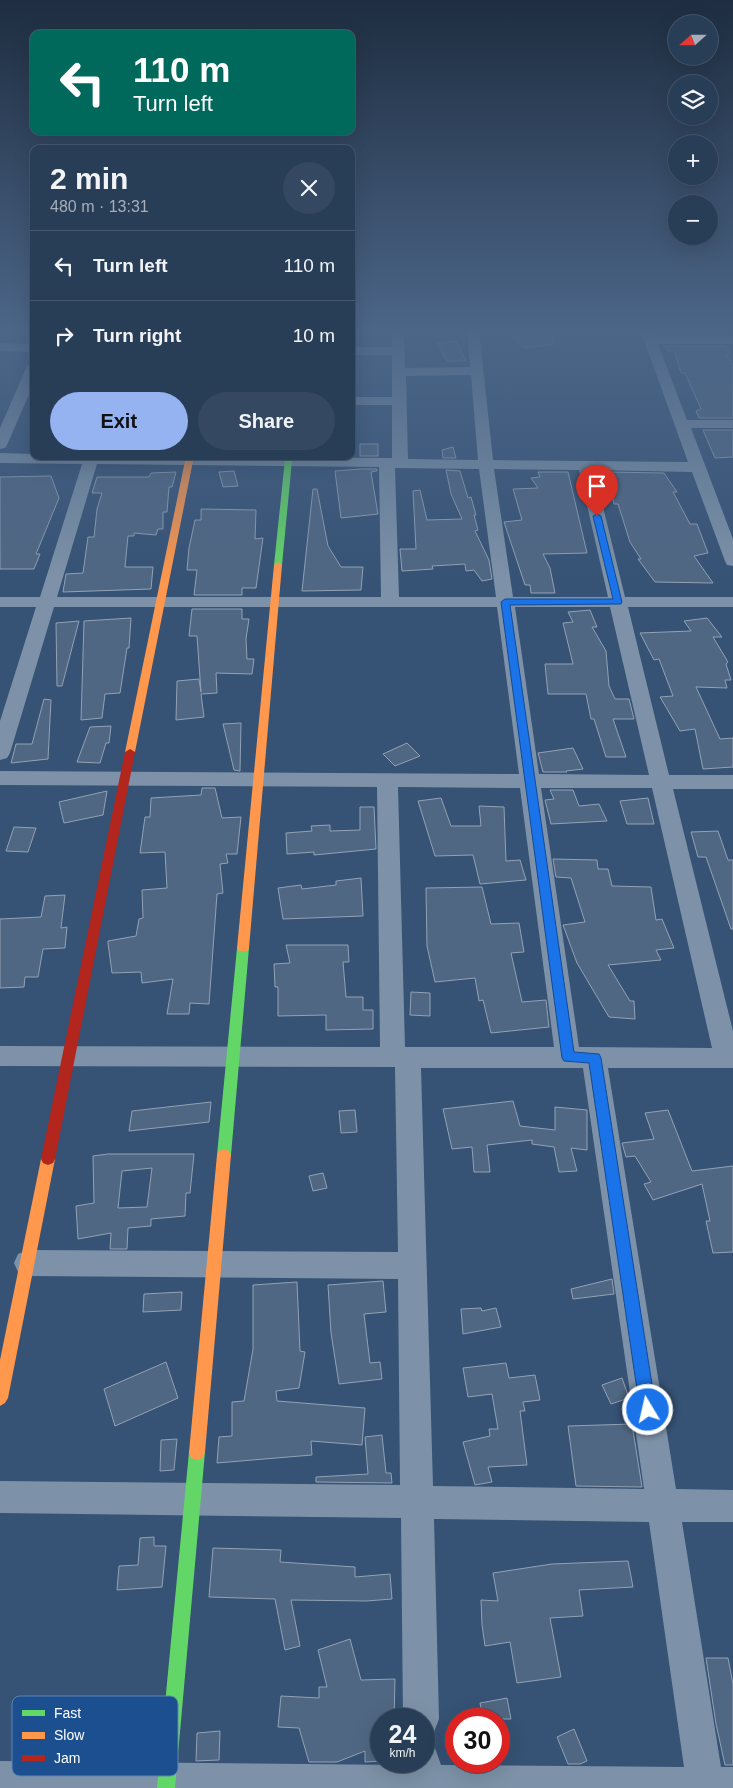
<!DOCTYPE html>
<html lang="en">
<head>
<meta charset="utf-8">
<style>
	:root { --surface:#283e57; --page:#344961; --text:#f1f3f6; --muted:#a5aeba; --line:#44576d; --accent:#95b2f1 }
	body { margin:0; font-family:Helvetica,sans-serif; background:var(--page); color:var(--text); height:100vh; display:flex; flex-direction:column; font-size:19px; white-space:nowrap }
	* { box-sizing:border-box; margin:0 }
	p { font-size:16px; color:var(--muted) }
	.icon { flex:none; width:28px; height:28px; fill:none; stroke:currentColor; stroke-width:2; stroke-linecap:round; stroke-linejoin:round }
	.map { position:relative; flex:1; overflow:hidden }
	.side { position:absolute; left:30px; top:145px; width:325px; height:315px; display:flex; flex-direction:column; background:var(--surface); border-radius:10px; box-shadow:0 5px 20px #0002,0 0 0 1px var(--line) }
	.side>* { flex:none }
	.hud { position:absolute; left:30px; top:30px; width:325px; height:105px; border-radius:10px; box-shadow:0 5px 20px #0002,0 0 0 1px var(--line); background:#00695c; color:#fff; overflow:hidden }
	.needle { width:32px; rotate:249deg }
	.controls { position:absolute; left:668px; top:15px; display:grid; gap:10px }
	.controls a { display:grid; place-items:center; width:50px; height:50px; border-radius:50%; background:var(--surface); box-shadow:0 5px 20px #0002,0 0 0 1px var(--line); font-size:25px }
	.speed { position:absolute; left:370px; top:1708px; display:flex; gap:10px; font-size:25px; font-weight:700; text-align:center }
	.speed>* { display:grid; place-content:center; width:65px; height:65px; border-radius:50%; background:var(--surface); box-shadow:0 5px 20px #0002,0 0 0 1px var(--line); line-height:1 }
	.speed small { font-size:12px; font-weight:400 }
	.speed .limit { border:8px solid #d22; background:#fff; color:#111 }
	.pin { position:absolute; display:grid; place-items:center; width:42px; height:42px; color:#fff; margin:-51px -21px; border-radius:50% 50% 50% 0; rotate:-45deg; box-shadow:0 0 5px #0007 }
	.pin .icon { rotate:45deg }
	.me { position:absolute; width:55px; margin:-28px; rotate:351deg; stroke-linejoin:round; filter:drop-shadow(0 0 4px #0008) }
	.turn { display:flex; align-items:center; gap:18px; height:105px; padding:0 20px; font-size:22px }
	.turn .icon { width:65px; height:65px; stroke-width:2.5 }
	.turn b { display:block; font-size:35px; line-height:42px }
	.round { display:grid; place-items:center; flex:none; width:52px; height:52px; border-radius:26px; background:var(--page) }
	.overview { display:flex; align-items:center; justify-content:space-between; height:85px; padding:0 20px }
	h1 { font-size:30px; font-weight:700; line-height:38px }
	.button { display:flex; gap:10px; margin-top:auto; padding:10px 20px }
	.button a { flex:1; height:58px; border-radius:30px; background:var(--accent); color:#111; font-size:20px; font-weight:700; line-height:58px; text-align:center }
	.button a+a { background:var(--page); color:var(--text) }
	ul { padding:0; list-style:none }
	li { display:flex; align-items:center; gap:15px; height:70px; padding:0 20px; border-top:1px solid var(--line) }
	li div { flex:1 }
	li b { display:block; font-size:19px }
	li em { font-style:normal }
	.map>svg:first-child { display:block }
	.building { fill:#506783; stroke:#92a2b6; fill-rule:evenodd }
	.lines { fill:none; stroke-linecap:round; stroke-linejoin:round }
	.street { fill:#7d92a8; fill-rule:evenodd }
	.fast { fill:#63d668; fill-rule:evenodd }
	.slow { fill:#ff974d; fill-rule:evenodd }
	.jam { fill:#b3261e; fill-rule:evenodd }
	.route { fill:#1a73e8; stroke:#114b97 }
	.key { fill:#1b4f8f; stroke:#5f84b1; stroke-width:1 }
	.key-label { font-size:14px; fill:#fff }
</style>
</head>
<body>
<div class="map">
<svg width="733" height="1788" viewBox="0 0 733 1788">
	<rect width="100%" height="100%" fill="#365274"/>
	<g class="building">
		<polygon points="506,329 551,329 554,344 524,348"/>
		<polygon points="655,329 717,329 719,334 657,334"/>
		<polygon points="456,341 466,361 447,361 437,343"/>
		<polygon points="664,346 726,346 730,354 726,354 733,365 733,418 699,418 696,411 701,409 685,373 681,373 674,350 668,351"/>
		<polygon points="703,430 733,430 733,457 715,458"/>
		<rect x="360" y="444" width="18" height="12"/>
		<polygon points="453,447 456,458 443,458 442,450"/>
		<polygon points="360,469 377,469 377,471 371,472 378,514 341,518 335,471"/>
		<polygon points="446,470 460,471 468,498 471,497 476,515 474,515 478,530 475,531 489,560 492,579 482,581 474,570 466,571 465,564 432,566 433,569 402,571 400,549 416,549 413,491 420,490 427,520 462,519 451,494"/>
		<polygon points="234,471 238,486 223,487 219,472"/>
		<polygon points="176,472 172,487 169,487 167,512 163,512 163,529 158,529 156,535 134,533 134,536 128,536 125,567 153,567 151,589 63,592 66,574 83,573 88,537 94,537 97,509 102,493 92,493 97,477 149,477 151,473"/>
		<polygon points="538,472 568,472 587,553 543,554 550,568 555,593 531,593 530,585 525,585 504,522 522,520 513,489 538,488 531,478 540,477"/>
		<polygon points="607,472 664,473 677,492 673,492 690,524 697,524 708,553 694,556 713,583 655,582 638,559 641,559 630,542 618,504 614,504"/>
		<polygon points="51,476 59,498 36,554 40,554 34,569 0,569 0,477"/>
		<polygon points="313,489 317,489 328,546 341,567 363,567 361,590 302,591"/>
		<polygon points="201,509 256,510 255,539 263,538 256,588 242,588 242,595 194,595 197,570 187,570 189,548 195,520 201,520"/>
		<polygon points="192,609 242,609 242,619 249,619 246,639 247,659 254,659 252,674 216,673 217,693 201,694 204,717 176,720 177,681 199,679 201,692 197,636 189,636"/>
		<polygon points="590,610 597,627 592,627 606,651 609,686 615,699 629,699 634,719 613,719 626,757 606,757 594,719 591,719 586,694 548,694 545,664 573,664 563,623 573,622 568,612"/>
		<polygon points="131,618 129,648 127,648 120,693 105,694 102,718 81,720 84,621"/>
		<polygon points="707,618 722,637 713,637 728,662 726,664 731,680 725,680 727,688 696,687 720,739 733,738 733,767 703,769 695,729 680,731 660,697 673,696 659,659 654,660 640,633 691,631 684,621"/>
		<polygon points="79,621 62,686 57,686 56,623"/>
		<polygon points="44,699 51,700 48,759 11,763 16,744 32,744"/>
		<polygon points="241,723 240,771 234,770 223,724"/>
		<polygon points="111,726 109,743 106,743 100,763 77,762 90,727"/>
		<polygon points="407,743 420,756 395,766 383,754"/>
		<polygon points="573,748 583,769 566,771 567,772 543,772 538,753"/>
		<polygon points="202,788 215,788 222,818 241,817 237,854 226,854 228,863 220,864 223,893 217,894 209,1004 190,1003 189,1014 167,1014 173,979 142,983 141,972 112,973 108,943 108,941 136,936 139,919 143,918 142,890 167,888 165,852 140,853 145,817 150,817 151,798 201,795"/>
		<polygon points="550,790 573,790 579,806 599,804 607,821 551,824 545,800 554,799"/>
		<polygon points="107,791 103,815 64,823 59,802"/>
		<polygon points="441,798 451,826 481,826 479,806 504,807 506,861 520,860 526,880 480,884 473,855 435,856 418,801"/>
		<polygon points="648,798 654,824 627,824 620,801"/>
		<polygon points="360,807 374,807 376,849 314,855 314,852 287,854 286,833 312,831 311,826 330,825 330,831 360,830"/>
		<polygon points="14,827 36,828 28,852 6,851"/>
		<polygon points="718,831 728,860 733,860 733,929 731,929 706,857 698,857 691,832"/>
		<polygon points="553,859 597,860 598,869 608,869 612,886 651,887 656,920 662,919 674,948 656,950 661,960 608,965 630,1001 634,1001 635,1019 609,1017 577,963 563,925 585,922 571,878 556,877"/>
		<polygon points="361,878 363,916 283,919 278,888 301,885 302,889 336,885 336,881"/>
		<polygon points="482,887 491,924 519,923 524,952 511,953 522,1002 546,1000 549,1027 491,1033 483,1000 479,1001 475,978 435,982 427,946 426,888"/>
		<polygon points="65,895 61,928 67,927 65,948 43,949 38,977 25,977 24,987 0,988 0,919 41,917 45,896"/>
		<polygon points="286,945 348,945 349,962 343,962 346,997 363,997 363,1010 373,1010 373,1029 326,1030 326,1015 278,1016 278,987 275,987 274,964 290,963"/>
		<polygon points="411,992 430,993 430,1016 410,1015"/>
		<polygon points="513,1101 520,1126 555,1130 555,1107 587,1110 587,1150 571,1148 577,1171 559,1172 554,1147 532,1144 532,1140 487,1145 490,1172 474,1172 472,1147 452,1149 443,1109"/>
		<polygon points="211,1102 209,1122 129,1131 132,1111"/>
		<polygon points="355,1110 357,1132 341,1133 339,1111"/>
		<polygon points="668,1110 692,1171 733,1166 733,1252 713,1253 706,1221 710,1221 702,1184 653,1200 644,1184 651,1182 635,1156 626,1157 622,1143 654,1139 645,1113"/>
		<path d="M 108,1154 L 194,1154 L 190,1193 L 186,1193 L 185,1216 L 151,1219 L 151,1226 L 128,1228 L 127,1249 L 110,1249 L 111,1233 L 78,1239 L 76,1206 L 94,1203 L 93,1156 ZM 152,1168 L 147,1207 L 118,1208 L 122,1171 Z"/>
		<polygon points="323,1173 327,1188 313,1191 309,1176"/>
		<polygon points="612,1279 614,1294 573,1299 571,1289"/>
		<polygon points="383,1281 386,1312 364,1314 370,1363 380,1362 382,1379 339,1384 331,1333 328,1285"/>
		<polygon points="297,1282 300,1351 305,1352 299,1388 276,1391 277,1401 365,1408 362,1445 311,1441 312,1455 217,1463 219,1437 232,1436 232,1402 244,1401 253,1349 253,1285"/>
		<polygon points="182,1292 181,1310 143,1312 144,1294"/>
		<polygon points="481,1308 482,1311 496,1308 501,1327 463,1334 461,1309"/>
		<polygon points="166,1362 178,1398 115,1426 104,1389"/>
		<polygon points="506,1363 509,1378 535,1375 540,1400 523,1402 525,1411 520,1411 527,1465 488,1467 492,1482 475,1485 463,1442 490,1436 489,1429 498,1429 492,1394 468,1397 463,1368"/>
		<polygon points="622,1378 629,1398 611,1404 602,1385"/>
		<polygon points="632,1424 642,1487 576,1486 568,1426"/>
		<polygon points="382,1435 386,1473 391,1473 392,1483 316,1482 316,1477 368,1474 365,1437"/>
		<polygon points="177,1439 174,1470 160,1471 161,1440"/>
		<polygon points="154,1537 154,1546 166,1546 162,1587 117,1590 119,1566 138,1565 140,1538"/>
		<polygon points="213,1548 281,1550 280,1562 355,1567 355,1577 390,1574 392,1599 367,1601 291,1600 300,1646 285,1650 275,1599 209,1597"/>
		<polygon points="628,1561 633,1587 579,1590 583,1616 550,1618 561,1677 517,1683 510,1642 485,1646 482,1625 481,1600 498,1601 493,1573 552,1564"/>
		<polygon points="350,1639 361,1680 395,1679 394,1719 381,1719 381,1761 365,1762 365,1751 337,1762 309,1762 299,1728 278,1727 281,1696 319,1698 319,1687 327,1687 318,1650"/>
		<polygon points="706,1658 728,1658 733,1684 733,1765 725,1765 716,1724"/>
		<polygon points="507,1698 511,1719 483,1719 480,1703"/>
		<polygon points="574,1729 587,1761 580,1764 568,1764 557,1737"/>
		<polygon points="220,1731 219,1760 196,1761 197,1733"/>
	</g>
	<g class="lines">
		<g class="street">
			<path d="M 392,329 L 404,329 L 405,368 L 470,367 L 467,329 L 479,329 L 493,460 L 688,462 L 640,329 L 652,329 L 655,336 L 733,336 L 733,344 L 658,344 L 687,420 L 733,420 L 733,428 L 691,428 L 733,539 L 733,566 L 727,565 L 725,561 L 692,472 L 594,470 L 625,597 L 733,597 L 733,607 L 628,607 L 669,775 L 733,775 L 733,789 L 673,789 L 733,1031 L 733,1068 L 608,1068 L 676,1489 L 733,1490 L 733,1522 L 682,1522 L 721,1767 L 733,1767 L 733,1788 L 0,1788 L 0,1761 L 403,1765 L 403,1761 L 424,1761 L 424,1743 L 435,1748 L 441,1765 L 684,1767 L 649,1522 L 434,1519 L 439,1719 L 434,1732 L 424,1736 L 424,1719 L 403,1719 L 401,1518 L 0,1513 L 0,1481 L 400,1485 L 398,1279 L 28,1276 L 18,1272 L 14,1263 L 18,1254 L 28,1250 L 398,1252 L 395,1067 L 0,1066 L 0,1046 L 380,1047 L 377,787 L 0,785 L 0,771 L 519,774 L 497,607 L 54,607 L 10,753 L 7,758 L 0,760 L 0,721 L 36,607 L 0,607 L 0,597 L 40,597 L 82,464 L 0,463 L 0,453 L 34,454 L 34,456 L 392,458 L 392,405 L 351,405 L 351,397 L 392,397 L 392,355 L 351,355 L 351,347 L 392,347 ZM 471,375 L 478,460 L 408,459 L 406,376 ZM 97,464 L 379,467 L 381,597 L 57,597 ZM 395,468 L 479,469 L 496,597 L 399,597 ZM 494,469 L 579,470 L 608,597 L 513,597 ZM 515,607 L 610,607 L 649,775 L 539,774 ZM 398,787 L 520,788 L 554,1047 L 405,1047 ZM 541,788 L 652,788 L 712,1048 L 579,1047 ZM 421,1068 L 583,1068 L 644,1489 L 433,1486 Z"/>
			<polygon points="0,343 34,344 34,352 0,351"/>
			<polygon points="34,362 34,383 7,445 5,448 0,449 0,428 27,366"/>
		</g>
		<g class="fast">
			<polygon points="285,459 292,461 282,565 278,568 274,565"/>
			<polygon points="243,944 247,945 249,948 231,1155 229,1159 224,1161 219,1159 217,1155 237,948 239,945"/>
			<polygon points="197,1444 203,1446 205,1452 175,1788 157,1788 189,1452 191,1446"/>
		</g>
		<g class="slow">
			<polygon points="186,456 194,456 135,752 130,755 125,752"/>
			<polygon points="278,562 282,565 249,948 247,951 239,951 237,948 274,565"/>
			<polygon points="224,1149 229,1151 231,1155 205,1452 203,1458 197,1460 191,1458 189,1452 217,1155 219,1151"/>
			<polygon points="48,1153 53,1155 55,1159 8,1398 5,1403 0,1406 0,1360 41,1159 43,1155"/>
		</g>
		<polygon class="jam" points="130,749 135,752 55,1159 53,1163 48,1165 43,1163 41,1159 125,752"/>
	</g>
	<linearGradient id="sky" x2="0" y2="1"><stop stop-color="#1e2d40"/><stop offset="0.57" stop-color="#4c6688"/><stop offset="1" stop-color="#4c6688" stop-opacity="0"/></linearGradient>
	<rect width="733" height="579" fill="url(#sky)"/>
	<polygon class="route" points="597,514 601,516 622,602 621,604 510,605 574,1052 599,1054 601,1058 656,1410 654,1416 648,1418 643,1416 640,1410 589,1063 564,1061 562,1058 501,602 505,599 613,599 593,516"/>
	<rect x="12" y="1696" width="166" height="80" rx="8" class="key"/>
	<rect x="22" y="1710" width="23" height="6" fill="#63d668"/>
	<rect x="22" y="1732" width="23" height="7" fill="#ff974d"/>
	<rect x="22" y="1755" width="23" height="6" fill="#b3261e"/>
	<g class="key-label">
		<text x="54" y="1718">Fast</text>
		<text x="54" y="1740">Slow</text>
		<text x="54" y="1763">Jam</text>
	</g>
</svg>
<div class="controls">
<a><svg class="needle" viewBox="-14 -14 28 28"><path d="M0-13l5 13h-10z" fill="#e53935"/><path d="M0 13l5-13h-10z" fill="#a5aeba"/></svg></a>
<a><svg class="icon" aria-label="layers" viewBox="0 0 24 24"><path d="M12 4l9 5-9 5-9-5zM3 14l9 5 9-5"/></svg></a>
<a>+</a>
<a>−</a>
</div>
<div class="speed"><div>24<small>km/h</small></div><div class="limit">30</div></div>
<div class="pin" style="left:597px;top:516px;background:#d93025"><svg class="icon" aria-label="arrive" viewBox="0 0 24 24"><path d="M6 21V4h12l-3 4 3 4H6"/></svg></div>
<svg class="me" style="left:648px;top:1410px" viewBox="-20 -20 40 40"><circle r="17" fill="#1a73e8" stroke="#fff" stroke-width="3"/><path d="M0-11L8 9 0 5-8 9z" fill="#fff"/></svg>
<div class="hud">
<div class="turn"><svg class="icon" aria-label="left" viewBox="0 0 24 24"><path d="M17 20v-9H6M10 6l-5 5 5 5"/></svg><div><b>110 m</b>Turn left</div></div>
</div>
<section class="side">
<div class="overview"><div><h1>2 min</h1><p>480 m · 13:31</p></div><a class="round"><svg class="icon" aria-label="close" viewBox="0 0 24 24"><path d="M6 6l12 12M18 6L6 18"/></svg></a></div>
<ul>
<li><svg class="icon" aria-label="left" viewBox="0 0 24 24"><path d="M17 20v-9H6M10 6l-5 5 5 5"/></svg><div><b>Turn left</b></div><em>110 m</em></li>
<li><svg class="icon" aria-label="right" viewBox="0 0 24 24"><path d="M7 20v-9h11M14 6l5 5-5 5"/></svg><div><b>Turn right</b></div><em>10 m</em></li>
</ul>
<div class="button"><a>Exit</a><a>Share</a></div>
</section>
</div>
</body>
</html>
